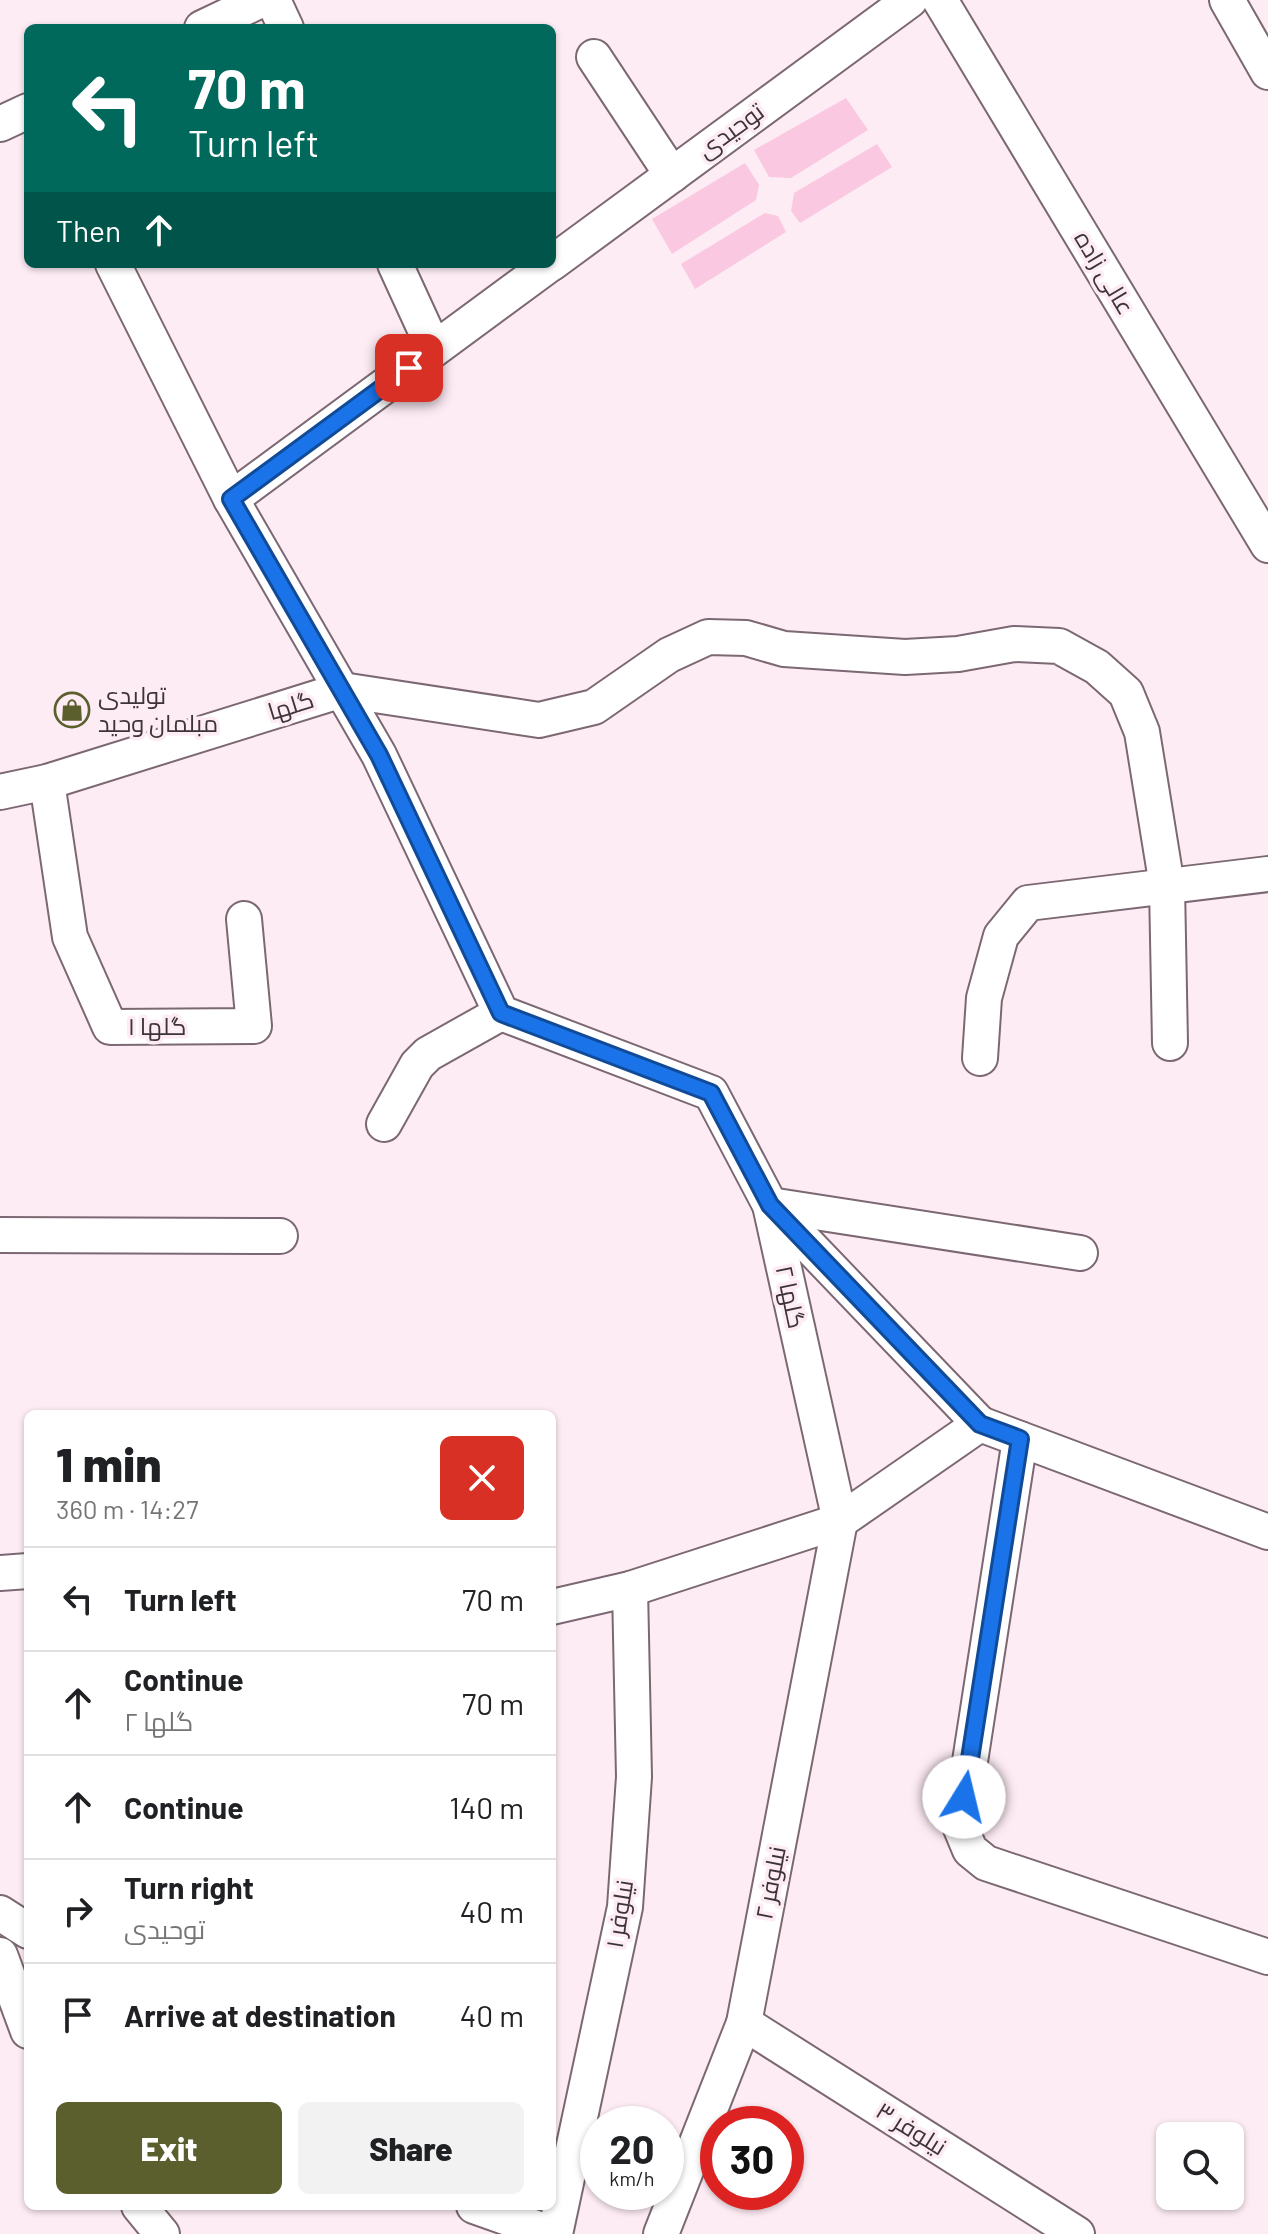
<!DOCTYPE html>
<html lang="en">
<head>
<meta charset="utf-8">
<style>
	:root { --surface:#fff; --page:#f2f2f2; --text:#202124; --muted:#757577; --line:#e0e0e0; --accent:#5a5f2d }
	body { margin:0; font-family:Barlow,Cairo,sans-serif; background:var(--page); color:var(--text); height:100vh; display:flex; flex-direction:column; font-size:30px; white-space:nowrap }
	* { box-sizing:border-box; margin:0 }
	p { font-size:26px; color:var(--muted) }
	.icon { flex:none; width:44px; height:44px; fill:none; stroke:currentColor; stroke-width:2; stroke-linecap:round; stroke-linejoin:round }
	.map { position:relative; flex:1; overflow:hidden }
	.sheet { position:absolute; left:24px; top:1410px; width:532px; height:800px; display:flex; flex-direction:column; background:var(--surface); border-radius:12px; box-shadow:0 2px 6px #0004 }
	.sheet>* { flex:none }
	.top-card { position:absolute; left:24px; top:24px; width:532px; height:244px; border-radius:12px; box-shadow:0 2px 6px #0004; background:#00695c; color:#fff; overflow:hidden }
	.buttons { position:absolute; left:1156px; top:2122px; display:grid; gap:16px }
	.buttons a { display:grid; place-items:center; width:88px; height:88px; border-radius:12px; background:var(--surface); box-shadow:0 2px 6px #0004; font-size:40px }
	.speed { position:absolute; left:580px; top:2106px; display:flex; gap:16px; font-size:40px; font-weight:700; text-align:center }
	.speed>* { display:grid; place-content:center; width:104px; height:104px; border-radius:50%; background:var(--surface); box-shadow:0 2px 6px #0004; line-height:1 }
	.speed small { font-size:20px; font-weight:400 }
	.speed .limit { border:12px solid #d22; background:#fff; color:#111 }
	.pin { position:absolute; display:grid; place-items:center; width:68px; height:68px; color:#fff; margin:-34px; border-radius:16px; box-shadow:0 4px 12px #0006 }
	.me { position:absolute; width:88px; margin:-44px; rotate:9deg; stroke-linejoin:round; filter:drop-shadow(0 0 6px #0008) }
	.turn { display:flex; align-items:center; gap:28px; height:168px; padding:0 32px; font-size:36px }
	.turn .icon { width:104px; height:104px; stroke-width:2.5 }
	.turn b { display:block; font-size:56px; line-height:68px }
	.then { display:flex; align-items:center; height:76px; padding:0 32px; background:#0003; gap:16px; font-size:30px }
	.round { display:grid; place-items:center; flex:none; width:84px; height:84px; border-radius:12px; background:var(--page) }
	.overview { display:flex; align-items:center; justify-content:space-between; height:136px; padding:0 32px }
	h1 { font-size:48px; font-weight:800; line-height:60px }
	.action { display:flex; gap:16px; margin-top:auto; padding:16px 32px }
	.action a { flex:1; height:92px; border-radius:12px; background:var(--accent); color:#fff; font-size:32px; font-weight:800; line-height:92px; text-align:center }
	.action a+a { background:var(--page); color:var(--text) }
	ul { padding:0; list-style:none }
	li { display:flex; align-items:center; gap:24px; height:104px; padding:0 32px; border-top:2px solid var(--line) }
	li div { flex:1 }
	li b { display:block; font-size:30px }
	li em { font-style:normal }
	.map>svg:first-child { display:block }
	.green { fill:#fac8e1 }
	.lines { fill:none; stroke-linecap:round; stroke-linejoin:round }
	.minor-casing { stroke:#7c6872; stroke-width:38 }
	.minor { stroke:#fff; stroke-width:34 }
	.route-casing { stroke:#114b97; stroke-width:20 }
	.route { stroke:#1a73e8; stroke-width:14 }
	.labels { text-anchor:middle; stroke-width:7; stroke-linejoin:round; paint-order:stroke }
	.street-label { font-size:24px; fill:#3d3439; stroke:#feecf5 }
	.poi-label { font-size:24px; fill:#3d3439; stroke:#feecf5; text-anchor:start }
</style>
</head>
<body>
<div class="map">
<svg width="1268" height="2234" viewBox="0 0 1268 2234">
	<rect width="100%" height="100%" fill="#feecf5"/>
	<g class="green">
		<polygon points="846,98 868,130 791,178 769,177 754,150"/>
		<polygon points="877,144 892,167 800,223 791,211 794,193"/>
		<polygon points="745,163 759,185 756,200 672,254 652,219"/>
		<polygon points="765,213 778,216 786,232 695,289 681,264"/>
	</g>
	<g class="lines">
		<g class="minor-casing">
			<g id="minor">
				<polyline points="273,0 286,28"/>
				<polyline points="940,0 1268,545"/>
				<polyline points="1227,0 1268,72"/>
				<polyline points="202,28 261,0"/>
				<polyline points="594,57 672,175"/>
				<polyline points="0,124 28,111"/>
				<polyline points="552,263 910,0"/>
				<polyline points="113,264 231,499 379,755 501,1013 711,1093 770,1205 840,1521 744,2023 661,2234"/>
				<polyline points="395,264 434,349"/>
				<polyline points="231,499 550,264"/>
				<polyline points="47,782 70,937 110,1027 254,1026 244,919"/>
				<polyline points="0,792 47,782 342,690 539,720 594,707 669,655 708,637 746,638 784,649 905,657 958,654 1014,644 1059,646 1097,667 1126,693 1142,732 1167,886 1170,1043"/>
				<polyline points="980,1058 984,998 1001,936 1028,903 1268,874"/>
				<polyline points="384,1124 417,1065 428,1054 501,1013"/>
				<polyline points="770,1205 1080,1253"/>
				<polyline points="770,1205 980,1424"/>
				<polyline points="0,1235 280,1236"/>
				<polyline points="1020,1439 960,1826 970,1850 986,1863 1268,1957"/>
				<polyline points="0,1573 28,1571"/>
				<polyline points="552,1607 630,1589 840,1521 980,1424 1268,1532"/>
				<polyline points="0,1913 28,1931"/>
				<polyline points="0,1955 28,2031"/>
				<polyline points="744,2023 1077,2234"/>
				<polyline points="139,2206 162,2234"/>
				<polyline points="474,2206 553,2234"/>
				<polyline points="555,2234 625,1907 634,1777 630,1589"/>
			</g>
		</g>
		<use href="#minor" class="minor"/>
	</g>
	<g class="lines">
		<g class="route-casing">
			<polyline id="route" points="409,368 231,499 379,755 501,1013 711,1093 770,1205 980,1424 1020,1439 964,1797"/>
		</g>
		<use href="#route" class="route"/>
	</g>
	<defs>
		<g id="shop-ring" transform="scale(1.8)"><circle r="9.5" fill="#feecf5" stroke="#5a5f2d" stroke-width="1.5"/><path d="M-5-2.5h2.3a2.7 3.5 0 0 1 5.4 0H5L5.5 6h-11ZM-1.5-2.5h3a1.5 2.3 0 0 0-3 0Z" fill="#5a5f2d"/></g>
	</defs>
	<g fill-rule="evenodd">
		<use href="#shop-ring" x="72" y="710"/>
	</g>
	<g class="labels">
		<g class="street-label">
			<text transform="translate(731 131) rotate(-36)" y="8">توحیدی</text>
			<text transform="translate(1104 273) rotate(59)" y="8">عالی زاده</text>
			<text transform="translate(291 706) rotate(-17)" y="8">گلها</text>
			<text x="157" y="1035">گلها ۱</text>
			<text transform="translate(790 1297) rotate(78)" y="8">گلها ۲</text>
			<text transform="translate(771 1883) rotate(-79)" y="8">نیلوفر ۲</text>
			<text transform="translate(620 1914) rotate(-81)" y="8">نیلوفر ۱</text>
			<text transform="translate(911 2129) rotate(32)" y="8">نیلوفر ۳</text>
		</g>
		<g class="poi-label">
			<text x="98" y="704">تولیدی<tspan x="98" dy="28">مبلمان وحید</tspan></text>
		</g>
	</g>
</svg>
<div class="buttons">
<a><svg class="icon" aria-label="search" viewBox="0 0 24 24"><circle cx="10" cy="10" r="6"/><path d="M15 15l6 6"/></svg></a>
</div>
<div class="speed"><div>20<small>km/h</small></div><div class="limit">30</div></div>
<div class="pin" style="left:409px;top:368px;background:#d93025"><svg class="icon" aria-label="arrive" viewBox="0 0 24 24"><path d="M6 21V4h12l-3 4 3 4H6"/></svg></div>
<svg class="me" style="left:964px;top:1797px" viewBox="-20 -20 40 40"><circle r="19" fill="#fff"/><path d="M0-13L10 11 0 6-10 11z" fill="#1a73e8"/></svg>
<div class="top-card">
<div class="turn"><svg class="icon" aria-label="left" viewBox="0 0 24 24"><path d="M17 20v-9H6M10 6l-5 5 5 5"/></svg><div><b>70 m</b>Turn left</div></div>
<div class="then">Then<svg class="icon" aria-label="ahead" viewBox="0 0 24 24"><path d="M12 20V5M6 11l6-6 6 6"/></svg></div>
</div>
<section class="sheet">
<div class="overview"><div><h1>1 min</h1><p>360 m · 14:27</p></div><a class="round" style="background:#d93025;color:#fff"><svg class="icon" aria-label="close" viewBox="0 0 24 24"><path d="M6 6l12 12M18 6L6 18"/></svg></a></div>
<ul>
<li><svg class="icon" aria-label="left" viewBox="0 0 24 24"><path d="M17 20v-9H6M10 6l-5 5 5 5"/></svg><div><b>Turn left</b></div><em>70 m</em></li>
<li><svg class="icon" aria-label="ahead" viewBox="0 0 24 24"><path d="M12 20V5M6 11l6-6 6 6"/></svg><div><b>Continue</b><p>گلها ۲</p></div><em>70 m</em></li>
<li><svg class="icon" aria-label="ahead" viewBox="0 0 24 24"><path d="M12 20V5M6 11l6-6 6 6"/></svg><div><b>Continue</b></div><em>140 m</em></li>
<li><svg class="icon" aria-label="right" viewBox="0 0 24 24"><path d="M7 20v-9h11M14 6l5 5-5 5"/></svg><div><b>Turn right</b><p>توحیدی</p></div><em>40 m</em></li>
<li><svg class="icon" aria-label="arrive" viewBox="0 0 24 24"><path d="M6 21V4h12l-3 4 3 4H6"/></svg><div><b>Arrive at destination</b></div><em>40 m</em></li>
</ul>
<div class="action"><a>Exit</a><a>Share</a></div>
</section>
</div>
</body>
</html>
